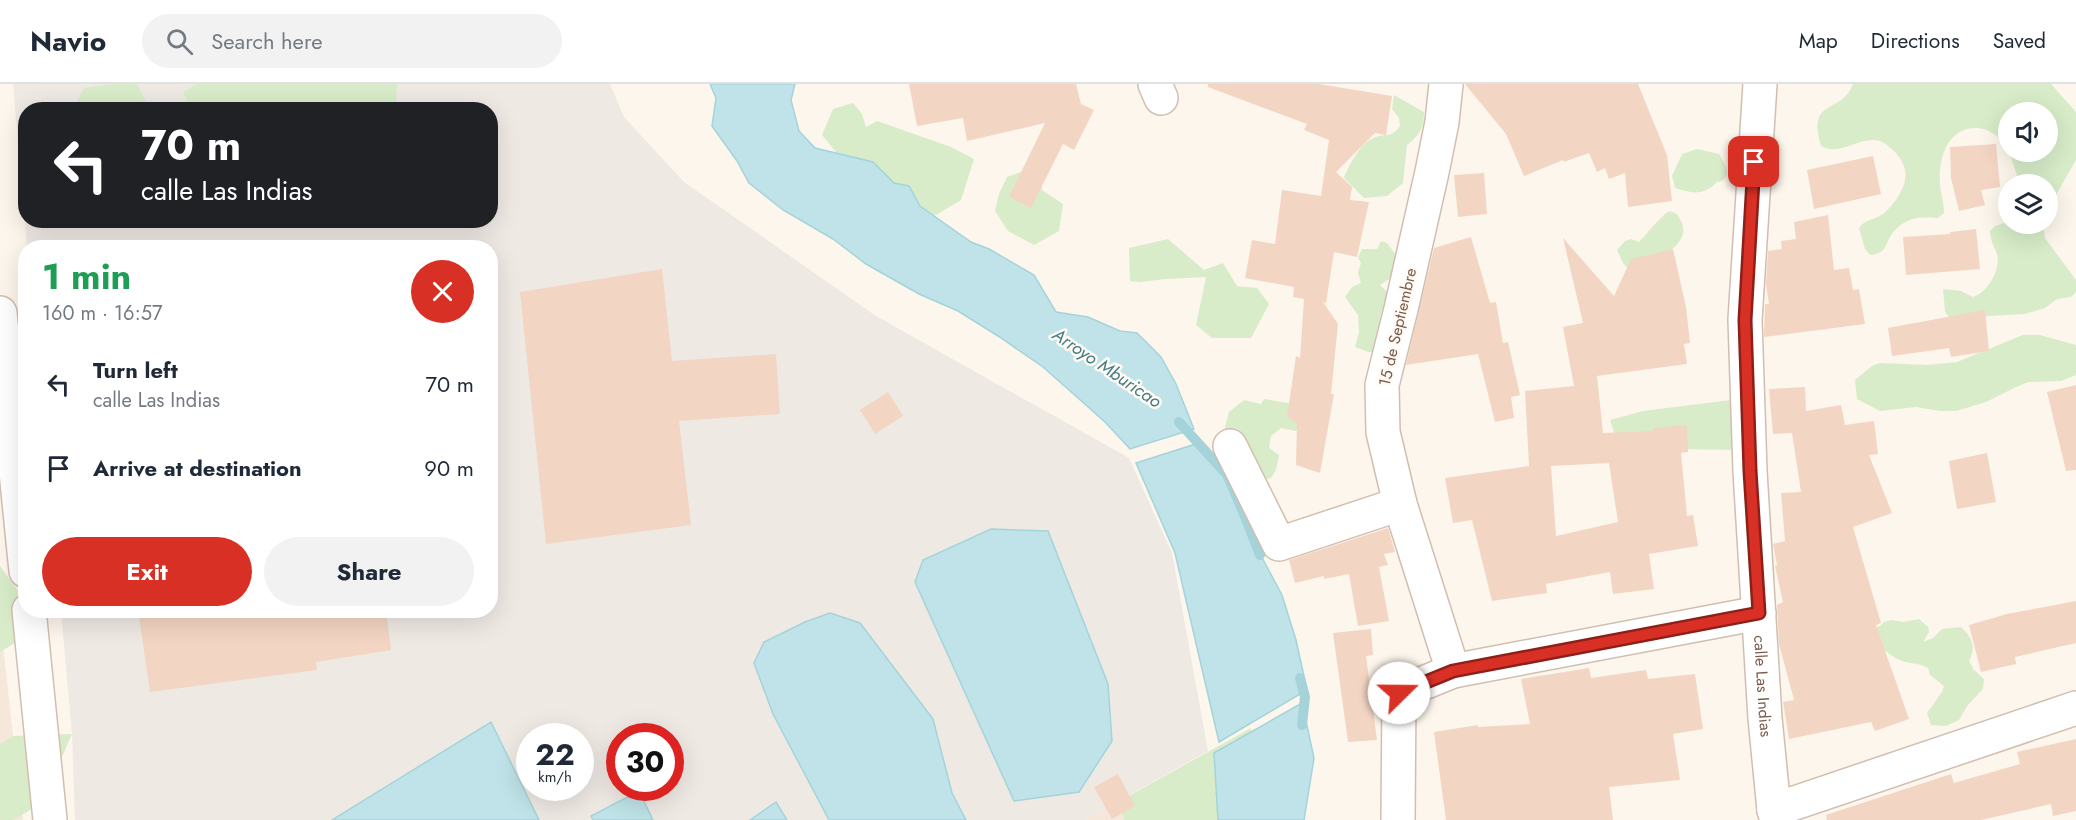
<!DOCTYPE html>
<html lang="en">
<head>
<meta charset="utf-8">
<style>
	:root { --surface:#fff; --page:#f2f2f3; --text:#1f2937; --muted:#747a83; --line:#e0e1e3; --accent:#d93025 }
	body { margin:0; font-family:Jost,sans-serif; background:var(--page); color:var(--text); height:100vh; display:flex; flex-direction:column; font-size:22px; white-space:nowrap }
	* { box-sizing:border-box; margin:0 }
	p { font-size:20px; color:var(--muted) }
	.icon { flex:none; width:33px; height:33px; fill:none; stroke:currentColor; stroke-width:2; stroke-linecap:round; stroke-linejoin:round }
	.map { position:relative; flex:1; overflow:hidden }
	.side { position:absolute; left:18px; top:156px; width:480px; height:378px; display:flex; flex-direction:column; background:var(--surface); border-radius:24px; box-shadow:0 6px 24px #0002 }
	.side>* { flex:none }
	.banner { position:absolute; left:18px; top:18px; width:480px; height:126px; border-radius:24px; box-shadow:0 6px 24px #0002; background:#202124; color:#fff; overflow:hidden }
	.tools { position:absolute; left:1998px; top:18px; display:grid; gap:12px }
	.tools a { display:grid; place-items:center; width:60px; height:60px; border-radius:50%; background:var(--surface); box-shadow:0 6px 24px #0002; font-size:30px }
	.speed { position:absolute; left:516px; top:639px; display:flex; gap:12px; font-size:30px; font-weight:700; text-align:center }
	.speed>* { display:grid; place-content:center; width:78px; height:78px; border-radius:50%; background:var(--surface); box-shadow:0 6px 24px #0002; line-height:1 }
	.speed small { font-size:15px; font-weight:400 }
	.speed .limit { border:9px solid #d22; background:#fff; color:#111 }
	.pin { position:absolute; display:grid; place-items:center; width:51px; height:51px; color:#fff; margin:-26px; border-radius:12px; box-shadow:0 3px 9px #0006 }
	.me { position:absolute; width:66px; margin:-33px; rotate:68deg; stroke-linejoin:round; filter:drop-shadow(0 0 4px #0008) }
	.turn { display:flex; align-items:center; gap:21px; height:126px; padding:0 24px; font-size:27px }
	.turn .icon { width:78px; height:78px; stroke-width:2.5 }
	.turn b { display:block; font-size:42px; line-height:51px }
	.round { display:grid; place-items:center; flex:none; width:63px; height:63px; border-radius:32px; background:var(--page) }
	.head { display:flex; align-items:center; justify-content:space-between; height:102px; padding:0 24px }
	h1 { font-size:36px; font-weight:700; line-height:45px; color:#1e9e55 }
	.button { display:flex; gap:12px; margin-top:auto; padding:12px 24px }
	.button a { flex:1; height:69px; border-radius:36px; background:var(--accent); color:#fff; font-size:24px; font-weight:700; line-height:69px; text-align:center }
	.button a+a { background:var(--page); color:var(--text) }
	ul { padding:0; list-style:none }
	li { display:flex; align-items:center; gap:18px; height:84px; padding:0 24px }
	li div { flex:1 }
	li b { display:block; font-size:22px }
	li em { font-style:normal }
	header { display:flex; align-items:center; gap:36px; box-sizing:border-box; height:84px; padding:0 30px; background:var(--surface); border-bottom:2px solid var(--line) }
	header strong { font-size:28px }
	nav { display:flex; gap:33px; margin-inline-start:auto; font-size:21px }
	.search { width:420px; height:54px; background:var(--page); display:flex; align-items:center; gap:15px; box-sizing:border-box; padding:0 21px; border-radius:33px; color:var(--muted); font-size:22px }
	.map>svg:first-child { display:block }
	.residential { fill:#f5e8da }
	.industrial { fill:#efe9e4; fill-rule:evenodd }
	.green { fill:#d8ecc9 }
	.water { fill:#bfe3e8; stroke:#a5d3da; stroke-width:1.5 }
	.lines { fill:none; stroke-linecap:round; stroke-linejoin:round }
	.stream { stroke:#a5d3da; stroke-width:10 }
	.building { fill:#f3d5c3; fill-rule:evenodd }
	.minor-casing { stroke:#d1beb0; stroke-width:36 }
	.minor { stroke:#fff; stroke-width:33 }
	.route-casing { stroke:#8d1f18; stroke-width:15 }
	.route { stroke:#d93025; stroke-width:10 }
	.labels { text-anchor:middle; stroke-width:5; stroke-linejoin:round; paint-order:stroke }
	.street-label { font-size:16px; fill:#7a5c4d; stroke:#fffaf3 }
	.water-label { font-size:18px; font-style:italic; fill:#437c86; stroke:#fffaf3 }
</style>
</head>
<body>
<header>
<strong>Navio</strong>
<div class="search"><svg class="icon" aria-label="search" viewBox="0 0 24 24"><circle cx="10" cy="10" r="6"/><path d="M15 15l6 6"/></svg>Search here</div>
<nav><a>Map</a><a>Directions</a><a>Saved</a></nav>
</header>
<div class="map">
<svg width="2076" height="736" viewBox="0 0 2076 736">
	<rect width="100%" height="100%" fill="#fdf6ec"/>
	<g class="residential">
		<polygon points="0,534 13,652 23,736 0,736"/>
		<polygon points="1118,718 1124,736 1085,736"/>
	</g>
	<path class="industrial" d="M 13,0 L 610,0 L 624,33 L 684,98 L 876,232 L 1129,374 L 1172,469 L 1208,667 L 1085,736 L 75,736 L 72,650 L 61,527 L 490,526 L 490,164 L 27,163 ZM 26,26 L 490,26 L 490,136 L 26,136 ZM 530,652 L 580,652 L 580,704 L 530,704 ZM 620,652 L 670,652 L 670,704 L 620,704 Z"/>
	<g class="green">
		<polygon points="113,0 137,0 150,25 73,25 84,4"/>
		<polygon points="197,0 397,0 396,25 190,25 183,8"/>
		<path d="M 1853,0 L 2051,0 L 2076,28 L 2076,76 L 2048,125 L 2048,100 L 2020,100 L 2009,68 L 2048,68 L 2048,28 L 2008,28 L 2008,65 C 2002,54 1988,43 1974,44 C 1946,45 1938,77 1940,101 C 1941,110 1944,119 1944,129 L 1938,134 C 1922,132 1907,133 1895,146 C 1884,157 1890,169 1870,171 L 1865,165 L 1859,144 C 1865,135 1874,136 1883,130 C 1888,126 1894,119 1898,113 C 1909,95 1908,82 1894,67 C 1888,62 1883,56 1874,56 C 1855,55 1840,72 1821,62 C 1806,13 1842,31 1853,0 Z"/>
		<path d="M 1394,11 L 1424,28 C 1424,44 1419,52 1407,61 L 1403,99 L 1387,112 L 1364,114 L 1344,94 C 1349,81 1361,57 1376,53 C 1388,49 1391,54 1400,42 L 1399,34 L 1392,25 Z"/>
		<polygon points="853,19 862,30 866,43 877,37 951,63 974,75 961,116 936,131 910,136 869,108 822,51 833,25"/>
		<path d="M 1697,65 L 1719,70 C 1723,77 1732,89 1723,96 C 1716,101 1721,94 1715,100 C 1702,112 1691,109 1675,104 L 1672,92 L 1682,70 Z"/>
		<polygon points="1021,88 1042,102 1042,106 1063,120 1059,147 1034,161 1008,147 995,127 999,110 1007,93"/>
		<path d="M 1670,127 L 1677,130 C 1679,133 1683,139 1683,143 C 1687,164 1647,181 1632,189 L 1623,179 L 1617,166 L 1625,157 L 1631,155 L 1639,158 C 1647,150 1662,130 1670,127 Z"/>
		<path d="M 2008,138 L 2008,140 L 2043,140 L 2045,154 L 2076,196 L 2076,208 L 2071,213 L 2057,215 L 2045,224 L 2025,230 L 1988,232 L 1981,235 L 1949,234 L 1945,227 L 1943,205 L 1961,207 L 1973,213 C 1988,208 2001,186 1997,170 C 1994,161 1990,156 1990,147 L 1995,142 Z"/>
		<polygon points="1168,155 1204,186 1223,179 1237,202 1257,204 1269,220 1251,254 1212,254 1196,241 1206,193 1166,195 1140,198 1130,197 1129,164"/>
		<path d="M 1381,157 L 1387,159 L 1396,171 L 1394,192 L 1380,201 L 1387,208 C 1387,219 1381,224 1380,235 C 1378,250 1386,251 1379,268 L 1368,268 L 1355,263 L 1359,248 L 1358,231 L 1345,213 L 1352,203 L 1361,199 L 1358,189 L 1361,179 L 1358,173 L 1362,165 L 1377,165 Z"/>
		<polygon points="2023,251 2040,251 2076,261 2076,291 2061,297 2028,298 2014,304 1986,318 1956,327 1940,327 1916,323 1880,327 1857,315 1855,296 1872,282 1880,279 1928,281 1957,278"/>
		<polygon points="1264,315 1288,319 1309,332 1306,339 1296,347 1281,344 1271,352 1269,364 1279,371 1276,386 1271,394 1247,399 1225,343 1229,328 1244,316 1261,320"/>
		<polygon points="1731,316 1738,366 1679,365 1618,360 1610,336 1643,327"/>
		<polygon points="0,482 43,542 0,568"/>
		<path d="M 1919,535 L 1928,543 L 1929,548 L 1923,558 L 1933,554 L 1942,545 L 1961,543 C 1972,553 1977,563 1969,577 L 1974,586 L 1984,595 L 1983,605 L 1967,622 L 1959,636 L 1946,642 L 1931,641 L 1927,629 L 1942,608 L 1944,602 L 1930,591 L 1928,584 C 1919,579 1914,580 1905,578 C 1888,573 1878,560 1869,546 L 1880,542 L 1884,538 L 1892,536 L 1903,538 Z"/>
		<polygon points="1251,644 1256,693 1238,736 1124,736 1118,718"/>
		<polygon points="72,650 42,719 13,736 0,736 0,660 13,652"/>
	</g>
	<g class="water">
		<polygon points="710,0 795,0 791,16 799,47 815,64 873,78 894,99 909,102 920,122 971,158 989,165 1034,191 1056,228 1088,233 1120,247 1137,249 1161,273 1176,300 1194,345 1130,365 1105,338 1043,283 998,252 958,227 919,210 866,180 833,155 783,126 749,99 737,77 712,42 716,14"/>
		<polygon points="1202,358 1223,392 1242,436 1282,511 1296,556 1307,606 1219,658 1175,469 1136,379"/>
		<polygon points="991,445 1048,447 1108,600 1112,657 1079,708 1014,717 915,498 923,476"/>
		<polygon points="830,529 860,539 933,635 952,709 966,736 829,736 773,630 754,579 764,558 805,538"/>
		<polygon points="1302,619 1314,674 1304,736 1218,736 1214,669"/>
		<polygon points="491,638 539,736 332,736"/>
		<polygon points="639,707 653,736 593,736 591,732"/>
		<polygon points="776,718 787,736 750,736"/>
	</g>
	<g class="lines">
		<g class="stream">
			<polyline points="1179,338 1230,394 1260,471"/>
			<polyline points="1300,594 1305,613 1302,641"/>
		</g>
	</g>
	<g class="building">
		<polygon points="909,0 1076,0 1081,20 1094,26 1074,66 1063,60 1031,124 1009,113 1045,39 967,57 963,34 917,42"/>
		<polygon points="1208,0 1319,0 1392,12 1386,51 1375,49 1336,88 1352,103 1350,116 1369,118 1357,173 1334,168 1326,219 1323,218 1338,240 1331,310 1334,310 1320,389 1296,381 1297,339 1287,333 1296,272 1300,274 1304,215 1293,213 1294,203 1245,194 1252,156 1275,160 1282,106 1321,112 1329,56 1304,46 1307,40 1208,3"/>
		<polygon points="1465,0 1638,0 1667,71 1672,117 1628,123 1625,89 1609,95 1605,84 1597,88 1589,69 1564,78 1563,76 1524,92 1506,50"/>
		<polygon points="1996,60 2000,103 1981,106 1985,121 1959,127 1951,94 1950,63"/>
		<polygon points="1873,72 1881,110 1814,125 1807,86"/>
		<polygon points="1484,89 1487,130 1458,133 1454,91"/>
		<polygon points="1828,131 1834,186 1849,184 1853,206 1859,205 1865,240 1764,253 1765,220 1769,220 1766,201 1768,167 1782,165 1781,157 1796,155 1794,138"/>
		<polygon points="1976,145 1980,185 1906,191 1903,153 1950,150 1950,148"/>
		<polygon points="1471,153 1490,219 1496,218 1503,259 1508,258 1520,311 1511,313 1514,334 1495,338 1478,270 1406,281 1434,164"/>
		<path d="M 1563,154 L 1614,212 L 1631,175 L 1673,165 L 1686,223 L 1690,259 L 1684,260 L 1687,280 L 1597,292 L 1603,349 L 1653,347 L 1653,344 L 1687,341 L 1688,368 L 1681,369 L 1687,432 L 1693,431 L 1698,462 L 1649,470 L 1654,505 L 1613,510 L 1610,488 L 1546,500 L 1547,509 L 1492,517 L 1472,436 L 1453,439 L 1445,394 L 1529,382 L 1525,307 L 1574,302 L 1563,243 L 1583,239 ZM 1609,379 L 1618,438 L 1556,452 L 1551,382 Z"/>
		<polygon points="662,185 672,277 776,270 780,330 679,337 691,441 546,460 520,208"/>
		<polygon points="1985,226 1989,267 1951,273 1949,264 1892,272 1888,244"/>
		<polygon points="2076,301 2076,386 2066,387 2047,308"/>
		<polygon points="1805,303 1806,327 1841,321 1845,341 1874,337 1878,370 1869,371 1892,429 1853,443 1881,539 1876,541 1909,635 1875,647 1871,638 1789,655 1783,618 1794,616 1779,560 1777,521 1783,518 1775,482 1777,481 1773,460 1785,457 1781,409 1801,408 1792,349 1773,350 1769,305"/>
		<polygon points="888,308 903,332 875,350 860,326"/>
		<polygon points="1987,369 1996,418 1957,425 1949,377"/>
		<polygon points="1388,444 1395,468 1384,470 1388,481 1379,483 1389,537 1358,542 1349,490 1324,495 1324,492 1295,499 1289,476"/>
		<polygon points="2076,517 2076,559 2015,573 2016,580 1981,588 1969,541 2007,530"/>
		<polygon points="138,526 386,526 391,566 316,578 317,586 150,608"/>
		<polygon points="1371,545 1373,571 1366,572 1377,656 1348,658 1333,549"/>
		<polygon points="1589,584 1591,594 1646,586 1648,595 1695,590 1703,645 1673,650 1680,696 1609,703 1613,736 1446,736 1434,648 1478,641 1478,643 1530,640 1521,595"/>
		<polygon points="2076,655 2076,727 2053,732 2051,720 1981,736 1827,736 1826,731 1951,690 1954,699 2020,680 2017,668"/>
		<polygon points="1118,690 1135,722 1112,735 1094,703"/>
	</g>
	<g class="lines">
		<g class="minor-casing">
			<g id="minor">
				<polyline points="1155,0 1161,14"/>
				<polyline points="1446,0 1442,38 1432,88 1401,225 1382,301 1383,348 1400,420 1453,587"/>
				<path id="s1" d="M 1760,0 L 1745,236 L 1750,387 L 1765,634 L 1774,726 L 1777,736"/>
				<polyline points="0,229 26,487"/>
				<polyline points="1230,362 1279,460 1400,420"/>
				<polyline points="29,526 50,736"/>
				<polyline points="1774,726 2076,624"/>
				<polyline points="1398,736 1399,609 1453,587 1759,529"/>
			</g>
		</g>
		<use href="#minor" class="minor"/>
	</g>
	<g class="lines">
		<g class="route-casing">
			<polyline id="route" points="1399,609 1453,587 1759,529 1750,387 1745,236 1754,78"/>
		</g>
		<use href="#route" class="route"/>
	</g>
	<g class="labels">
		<g class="street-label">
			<text transform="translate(1397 243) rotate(-77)" y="6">15 de Septiembre</text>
			<text dy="6" stroke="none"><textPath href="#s1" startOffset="603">calle Las Indias</textPath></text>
		</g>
		<g class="water-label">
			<text transform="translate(1107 284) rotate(34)" y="6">Arroyo Mburicao</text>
		</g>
	</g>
</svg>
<div class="tools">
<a><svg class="icon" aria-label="sound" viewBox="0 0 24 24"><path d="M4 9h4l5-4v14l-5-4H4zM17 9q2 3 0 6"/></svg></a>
<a><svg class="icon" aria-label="layers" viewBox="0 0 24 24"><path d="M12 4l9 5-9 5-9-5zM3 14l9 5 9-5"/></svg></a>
</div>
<div class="speed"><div>22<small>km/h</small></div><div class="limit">30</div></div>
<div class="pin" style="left:1754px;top:78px;background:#d93025"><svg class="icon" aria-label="arrive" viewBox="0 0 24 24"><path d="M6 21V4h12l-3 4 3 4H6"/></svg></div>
<svg class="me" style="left:1399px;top:609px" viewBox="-20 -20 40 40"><circle r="19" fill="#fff"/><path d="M0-13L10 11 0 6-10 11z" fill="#d93025"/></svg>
<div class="banner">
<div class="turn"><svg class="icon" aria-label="left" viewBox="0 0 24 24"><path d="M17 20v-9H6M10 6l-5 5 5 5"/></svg><div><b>70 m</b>calle Las Indias</div></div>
</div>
<section class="side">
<div class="head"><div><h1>1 min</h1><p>160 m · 16:57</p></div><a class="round" style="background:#d93025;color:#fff"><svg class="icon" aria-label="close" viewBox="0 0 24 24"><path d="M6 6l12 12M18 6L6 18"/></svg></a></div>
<ul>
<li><svg class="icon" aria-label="left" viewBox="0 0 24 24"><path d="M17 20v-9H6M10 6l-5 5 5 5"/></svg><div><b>Turn left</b><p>calle Las Indias</p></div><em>70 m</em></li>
<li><svg class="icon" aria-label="arrive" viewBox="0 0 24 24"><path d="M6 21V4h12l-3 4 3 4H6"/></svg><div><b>Arrive at destination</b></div><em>90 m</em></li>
</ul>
<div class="button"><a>Exit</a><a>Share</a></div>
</section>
</div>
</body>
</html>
